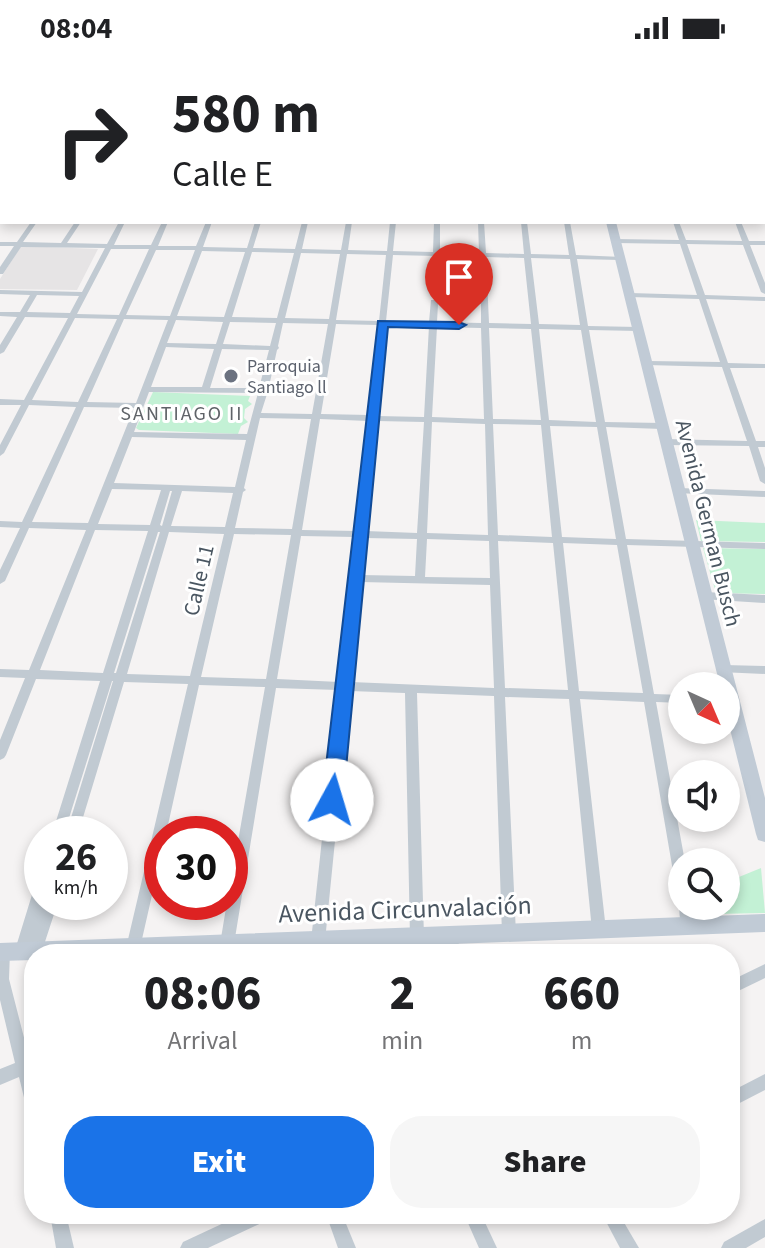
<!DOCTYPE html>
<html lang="en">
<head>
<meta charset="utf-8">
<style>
	:root { --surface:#fff; --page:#f6f6f6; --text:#202124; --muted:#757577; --accent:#1a73e8 }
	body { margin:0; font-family:"Source Sans 3",sans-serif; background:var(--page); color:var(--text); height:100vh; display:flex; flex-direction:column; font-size:30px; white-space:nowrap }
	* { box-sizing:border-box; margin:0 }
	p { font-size:26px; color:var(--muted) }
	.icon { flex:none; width:44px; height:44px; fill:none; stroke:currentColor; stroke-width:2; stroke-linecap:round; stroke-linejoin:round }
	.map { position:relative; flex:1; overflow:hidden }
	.drawer { position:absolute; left:24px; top:888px; width:716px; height:280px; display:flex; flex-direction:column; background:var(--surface); border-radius:32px; box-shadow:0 4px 12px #0003 }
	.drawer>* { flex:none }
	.hud { position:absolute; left:0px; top:0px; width:766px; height:168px; box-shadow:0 4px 12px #0003; background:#fff; color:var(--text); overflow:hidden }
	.needle { width:52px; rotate:136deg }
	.controls { position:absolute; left:668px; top:616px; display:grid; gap:16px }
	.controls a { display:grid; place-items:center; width:72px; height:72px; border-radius:50%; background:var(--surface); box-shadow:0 4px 12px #0003; font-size:40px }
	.speed { position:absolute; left:24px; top:760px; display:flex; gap:16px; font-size:40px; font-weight:700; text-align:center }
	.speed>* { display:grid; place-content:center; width:104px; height:104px; border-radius:50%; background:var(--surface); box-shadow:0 4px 12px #0003; line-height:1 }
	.speed small { font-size:20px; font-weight:400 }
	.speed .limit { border:12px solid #d22; background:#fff; color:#111 }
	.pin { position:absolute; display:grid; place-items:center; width:68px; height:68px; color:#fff; margin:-82px -34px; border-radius:50% 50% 50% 0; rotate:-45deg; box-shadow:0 0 8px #0007 }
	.pin .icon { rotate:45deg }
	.me { position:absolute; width:88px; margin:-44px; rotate:6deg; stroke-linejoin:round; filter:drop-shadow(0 0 6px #0008) }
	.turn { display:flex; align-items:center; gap:28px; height:168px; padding:0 40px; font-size:36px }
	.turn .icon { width:104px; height:104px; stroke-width:2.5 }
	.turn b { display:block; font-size:56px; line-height:68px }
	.eta { display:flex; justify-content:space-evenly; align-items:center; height:136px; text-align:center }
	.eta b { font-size:48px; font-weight:800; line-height:56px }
	.action { display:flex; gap:16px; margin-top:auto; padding:16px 40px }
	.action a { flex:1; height:92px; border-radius:32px; background:var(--accent); color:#fff; font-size:32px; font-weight:800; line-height:92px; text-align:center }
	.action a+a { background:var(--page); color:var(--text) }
	.status { display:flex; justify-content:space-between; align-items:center; height:56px; padding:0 40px; background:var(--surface); direction:ltr }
	.status svg { height:22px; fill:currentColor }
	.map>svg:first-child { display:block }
	.education { fill:#e6e4e5 }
	.green { fill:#c3f1d5 }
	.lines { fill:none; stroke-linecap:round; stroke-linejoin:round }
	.street { fill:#c1cad2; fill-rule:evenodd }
	.secondary { fill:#c1cbd6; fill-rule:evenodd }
	.primary { fill:#b3c2d1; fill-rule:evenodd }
	.route { fill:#1a73e8; stroke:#114b97; stroke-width:2 }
	.worship-dot { fill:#6b7280; stroke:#fff; stroke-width:3 }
	.labels { text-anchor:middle; stroke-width:6; stroke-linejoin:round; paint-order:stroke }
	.far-worship-label { font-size:18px; fill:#5b616d; stroke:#fff; text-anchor:start }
	.far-neighbourhood-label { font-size:20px; letter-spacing:2px; fill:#5f6368; stroke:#fff }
	.street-label { font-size:22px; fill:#4a5661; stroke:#fff }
	.near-street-label { font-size:26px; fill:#4a5661; stroke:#fff }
</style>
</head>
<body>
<div class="status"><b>08:04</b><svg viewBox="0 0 49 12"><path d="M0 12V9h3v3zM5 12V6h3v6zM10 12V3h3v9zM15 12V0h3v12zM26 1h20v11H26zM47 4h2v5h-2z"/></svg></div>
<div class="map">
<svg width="765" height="1192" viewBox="0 0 765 1192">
	<rect width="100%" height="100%" fill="#f5f3f3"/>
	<polygon class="education" points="21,190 98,193 77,234 0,233 0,223"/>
	<g class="green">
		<polygon points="153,336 250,340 248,345 252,348 245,353 244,362 248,366 241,370 238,378 139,374 136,372"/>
		<polygon points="696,464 765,467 765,486 701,485"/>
		<polygon points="703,492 765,493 765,538 716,537"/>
		<polygon points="761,812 765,857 715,858 716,850 726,850 726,832 734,823"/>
	</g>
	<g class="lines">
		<g class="street">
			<polygon points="97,0 102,0 101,2 96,2"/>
			<polygon points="132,0 136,0 135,2 131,2"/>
			<rect x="194" y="0" width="4" height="2"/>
			<polygon points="229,0 233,0 232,2 228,2"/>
			<rect x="355" y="0" width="4" height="2"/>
			<rect x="389" y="0" width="4" height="2"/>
			<rect x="454" y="0" width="4" height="2"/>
			<polygon points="605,0 609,0 610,2 606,2"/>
			<rect x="641" y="0" width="4" height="2"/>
			<polygon points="664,0 668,0 669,2 665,2"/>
			<polygon points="696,0 701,0 702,2 697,2"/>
			<polygon points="729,0 734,0 735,2 730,2"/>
			<rect x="764" y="5" width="1" height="2"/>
			<rect x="764" y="16" width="1" height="4"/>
			<polygon points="764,25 765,26 765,30 764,29"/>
			<rect x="764" y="45" width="1" height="4"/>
			<rect x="0" y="52" width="2" height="4"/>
			<polygon points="764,53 765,54 765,58 764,57"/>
			<rect x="0" y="82" width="2" height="4"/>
			<rect x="764" y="102" width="1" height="5"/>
			<rect x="0" y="107" width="2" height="4"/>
			<rect x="764" y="126" width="1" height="4"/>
			<rect x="764" y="138" width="1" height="4"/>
			<polygon points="2,148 2,153 0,154 0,149"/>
			<path d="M 31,166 L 37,166 L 23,186 L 61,187 L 75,166 L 81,166 L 67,187 L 107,188 L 119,166 L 125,166 L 114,189 L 151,189 L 162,166 L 168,166 L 158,190 L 196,190 L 206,166 L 212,166 L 203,191 L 247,192 L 255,166 L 261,166 L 253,192 L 295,193 L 302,166 L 308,166 L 302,193 L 341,194 L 346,166 L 352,166 L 348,194 L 387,195 L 390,166 L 396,166 L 393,195 L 433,196 L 434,166 L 440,166 L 440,196 L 479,197 L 478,166 L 484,166 L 486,197 L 524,198 L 521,166 L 527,166 L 531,198 L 569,199 L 564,166 L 570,166 L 576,199 L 622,201 L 622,203 L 620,204 L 577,203 L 588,270 L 638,271 L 642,273 L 638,275 L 589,274 L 605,366 L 662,367 L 666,370 L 662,373 L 606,371 L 626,483 L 765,487 L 765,493 L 627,489 L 654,638 L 682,639 L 682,647 L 656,646 L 685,806 L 682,806 L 682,833 L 677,831 L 675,827 L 644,646 L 580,643 L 606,874 L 604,878 L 599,880 L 594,878 L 592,874 L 569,643 L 505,641 L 516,878 L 514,882 L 509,884 L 504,882 L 502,878 L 494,640 L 417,637 L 424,881 L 422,885 L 417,887 L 412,885 L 410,881 L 405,637 L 350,635 L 325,885 L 323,890 L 318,891 L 313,890 L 311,885 L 338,634 L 276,632 L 234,888 L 236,898 L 222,898 L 220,888 L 227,846 L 230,846 L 230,831 L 265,631 L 199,629 L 166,778 L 162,778 L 162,795 L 140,892 L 138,897 L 134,898 L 128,897 L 126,892 L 188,628 L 124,626 L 78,778 L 66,778 L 113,625 L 112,625 L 64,778 L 52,778 L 100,625 L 36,623 L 6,699 L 4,702 L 0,704 L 0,684 L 25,622 L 0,621 L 0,613 L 29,614 L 86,474 L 29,472 L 5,525 L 0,528 L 0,514 L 20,472 L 0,471 L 0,465 L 22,466 L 76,351 L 29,349 L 4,397 L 0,400 L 0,389 L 21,349 L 0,349 L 0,343 L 24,344 L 68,262 L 25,261 L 4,296 L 0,298 L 0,289 L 17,261 L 0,260 L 0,256 L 20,256 L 30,239 L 0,238 L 0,234 L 82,236 L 105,192 L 21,191 L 3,218 L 0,218 L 0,211 L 14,190 L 0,190 L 0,186 L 17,186 ZM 111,193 L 149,193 L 119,259 L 77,258 ZM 156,194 L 195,194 L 170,260 L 126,259 ZM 202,195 L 245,196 L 224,261 L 177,260 ZM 252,196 L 294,197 L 277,262 L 232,261 ZM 301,197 L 340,198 L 329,263 L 285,262 ZM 347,198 L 386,199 L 379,265 L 336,264 ZM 393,199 L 479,201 L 480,244 L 431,244 L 429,266 L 386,265 ZM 486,201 L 524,202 L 531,268 L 489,267 ZM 531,202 L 570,203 L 580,269 L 539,268 ZM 37,239 L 79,240 L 70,257 L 27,256 ZM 438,248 L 481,248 L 481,267 L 437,266 ZM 75,262 L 117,263 L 78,346 L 32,344 ZM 124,263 L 168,264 L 136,347 L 87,346 ZM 176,264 L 223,266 L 216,288 L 167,287 ZM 230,266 L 276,267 L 270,290 L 223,288 ZM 283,267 L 328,268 L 312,358 L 261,357 L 268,335 L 277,294 L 279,292 L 278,290 ZM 336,268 L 378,269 L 369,359 L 321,358 ZM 386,269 L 429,270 L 424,361 L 377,360 ZM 437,271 L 481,272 L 484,363 L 432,361 ZM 489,272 L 531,273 L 541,364 L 493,363 ZM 539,273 L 581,274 L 596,366 L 549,364 ZM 166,291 L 214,293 L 202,331 L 151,331 ZM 222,293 L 269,294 L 259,332 L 210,332 ZM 149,336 L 258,337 L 247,378 L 134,376 ZM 84,351 L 134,352 L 88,467 L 32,466 ZM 260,362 L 311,363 L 292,473 L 235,472 L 243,436 L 246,434 L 244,432 ZM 320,363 L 368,365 L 356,475 L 302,474 ZM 377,365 L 424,366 L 417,477 L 366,475 ZM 432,366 L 485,368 L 488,479 L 427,477 ZM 493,368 L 541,369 L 552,481 L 498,479 ZM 550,370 L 597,371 L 616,483 L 562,481 ZM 132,381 L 246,384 L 235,431 L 114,427 ZM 112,433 L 161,434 L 150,469 L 98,468 ZM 170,435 L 172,435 L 162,470 L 160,469 ZM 182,435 L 233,437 L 225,471 L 171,470 ZM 95,474 L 148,475 L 103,617 L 40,614 ZM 158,476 L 160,476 L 116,617 L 114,617 ZM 169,476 L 224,478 L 190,620 L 127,618 ZM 234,478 L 291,479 L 266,623 L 201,621 ZM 301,480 L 355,481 L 339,626 L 277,623 ZM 365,482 L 417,483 L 415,520 L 361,519 ZM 427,483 L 489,485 L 490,522 L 425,521 ZM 498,485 L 553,487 L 568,634 L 505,632 ZM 563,487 L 617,489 L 643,637 L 579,635 ZM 361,526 L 490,529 L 494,632 L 351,626 Z"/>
			<polygon points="673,166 679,166 686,184 742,185 735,166 741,166 749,185 765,185 765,189 750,189 765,227 765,238 761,236 743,189 687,188 705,239 765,241 765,245 706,243 728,307 765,308 765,312 730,312 756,385 765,385 765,391 758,391 765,412 765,428 760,425 749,390 666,389 662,386 666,383 747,385 722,311 647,309 643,307 647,305 720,306 699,243 630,241 626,239 630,237 697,239 680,188 616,187 613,185 616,183 679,184"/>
			<polygon points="679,432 765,435 765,441 676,437 674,435"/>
			<polygon points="705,536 765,539 765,547 701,543 700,540"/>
			<polygon points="724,609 765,610 765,618 720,616 718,613"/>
			<polygon points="42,823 42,846 44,846 30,889 44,846 58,846 41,898 34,898 34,900 31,899 29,894 27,899 22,900 17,899 15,894 35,829 37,825"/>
			<path d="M 682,845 L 682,850 L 693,850 L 696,870 L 694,874 L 689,876 L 684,874 C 680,867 677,852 682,845 Z"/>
			<polygon points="450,874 455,876 462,898 448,898 443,880 445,876"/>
			<polygon points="3,889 8,890 10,895 9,923 29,1001 34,999 34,1015 33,1015 34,1060 28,1058 19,1021 0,1029 0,1013 15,1007 0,944 0,890"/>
			<polygon points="765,908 765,922 730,939 730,925"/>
			<polygon points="765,1018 765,1034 730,1052 730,1036"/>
			<polygon points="50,1158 66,1158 74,1192 56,1192"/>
			<polygon points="243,1158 270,1158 268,1164 208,1192 180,1192 183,1186"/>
			<polygon points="326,1158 342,1158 356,1192 338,1192"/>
			<polygon points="464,1158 481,1158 497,1192 479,1192"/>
			<polygon points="602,1158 619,1158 639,1192 620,1192"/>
			<polygon points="765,1163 765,1181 746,1192 721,1192 724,1186"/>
		</g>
		<g class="secondary">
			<polygon points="6,0 14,0 4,2"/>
			<polygon points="331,0 344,2 331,2"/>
			<polygon points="464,0 572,0 573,1 461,2"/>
			<polygon points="0,14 2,14 0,42"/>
			<rect x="764" y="82" width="1" height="4"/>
			<polygon points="606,166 616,166 765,742 765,786 758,784 756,778 726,657 726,630 720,630"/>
			<polygon points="765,858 765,876 194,898 34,898 34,904 0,905 0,887"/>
		</g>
		<g class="primary">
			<rect x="764" y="94" width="1" height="6"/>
			<rect x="0" y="134" width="2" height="6"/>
		</g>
	</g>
	<polygon class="route" points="378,265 459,266 466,269 459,273 388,271 343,744 340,750 332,752 325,750 322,744"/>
	<circle class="worship-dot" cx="231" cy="320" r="8"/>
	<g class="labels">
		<g class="far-worship-label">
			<text x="247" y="316">Parroquia<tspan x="247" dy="21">Santiago ll</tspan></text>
		</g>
		<g class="far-neighbourhood-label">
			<text x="182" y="364">SANTIAGO II</text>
		</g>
		<g class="street-label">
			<text transform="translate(709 467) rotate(76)" y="8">Avenida German Busch</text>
			<text transform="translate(198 524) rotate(-77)" y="8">Calle 11</text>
		</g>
		<g class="near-street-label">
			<text transform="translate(405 853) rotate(-2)" y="9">Avenida Circunvalación</text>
		</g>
	</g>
</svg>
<div class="controls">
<a><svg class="needle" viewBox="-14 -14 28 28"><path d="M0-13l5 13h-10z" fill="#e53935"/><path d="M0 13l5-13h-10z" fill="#757577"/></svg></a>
<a><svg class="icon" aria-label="sound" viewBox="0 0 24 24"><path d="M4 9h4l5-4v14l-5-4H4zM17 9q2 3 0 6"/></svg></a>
<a><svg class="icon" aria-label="search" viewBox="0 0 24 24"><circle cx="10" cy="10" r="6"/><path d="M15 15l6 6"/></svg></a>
</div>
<div class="speed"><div>26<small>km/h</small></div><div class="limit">30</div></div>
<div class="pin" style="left:459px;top:269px;background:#d93025"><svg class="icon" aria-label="arrive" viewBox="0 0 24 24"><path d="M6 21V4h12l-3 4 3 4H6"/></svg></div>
<svg class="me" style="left:332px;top:744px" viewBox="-20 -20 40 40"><circle r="19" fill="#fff"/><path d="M0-13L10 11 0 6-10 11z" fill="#1a73e8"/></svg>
<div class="hud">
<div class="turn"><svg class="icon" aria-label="right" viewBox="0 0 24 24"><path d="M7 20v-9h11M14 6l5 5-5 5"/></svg><div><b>580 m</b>Calle E</div></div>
</div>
<section class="drawer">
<div class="eta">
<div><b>08:06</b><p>Arrival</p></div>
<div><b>2</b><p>min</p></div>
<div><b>660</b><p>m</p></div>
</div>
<div class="action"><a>Exit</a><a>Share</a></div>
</section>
</div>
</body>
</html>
